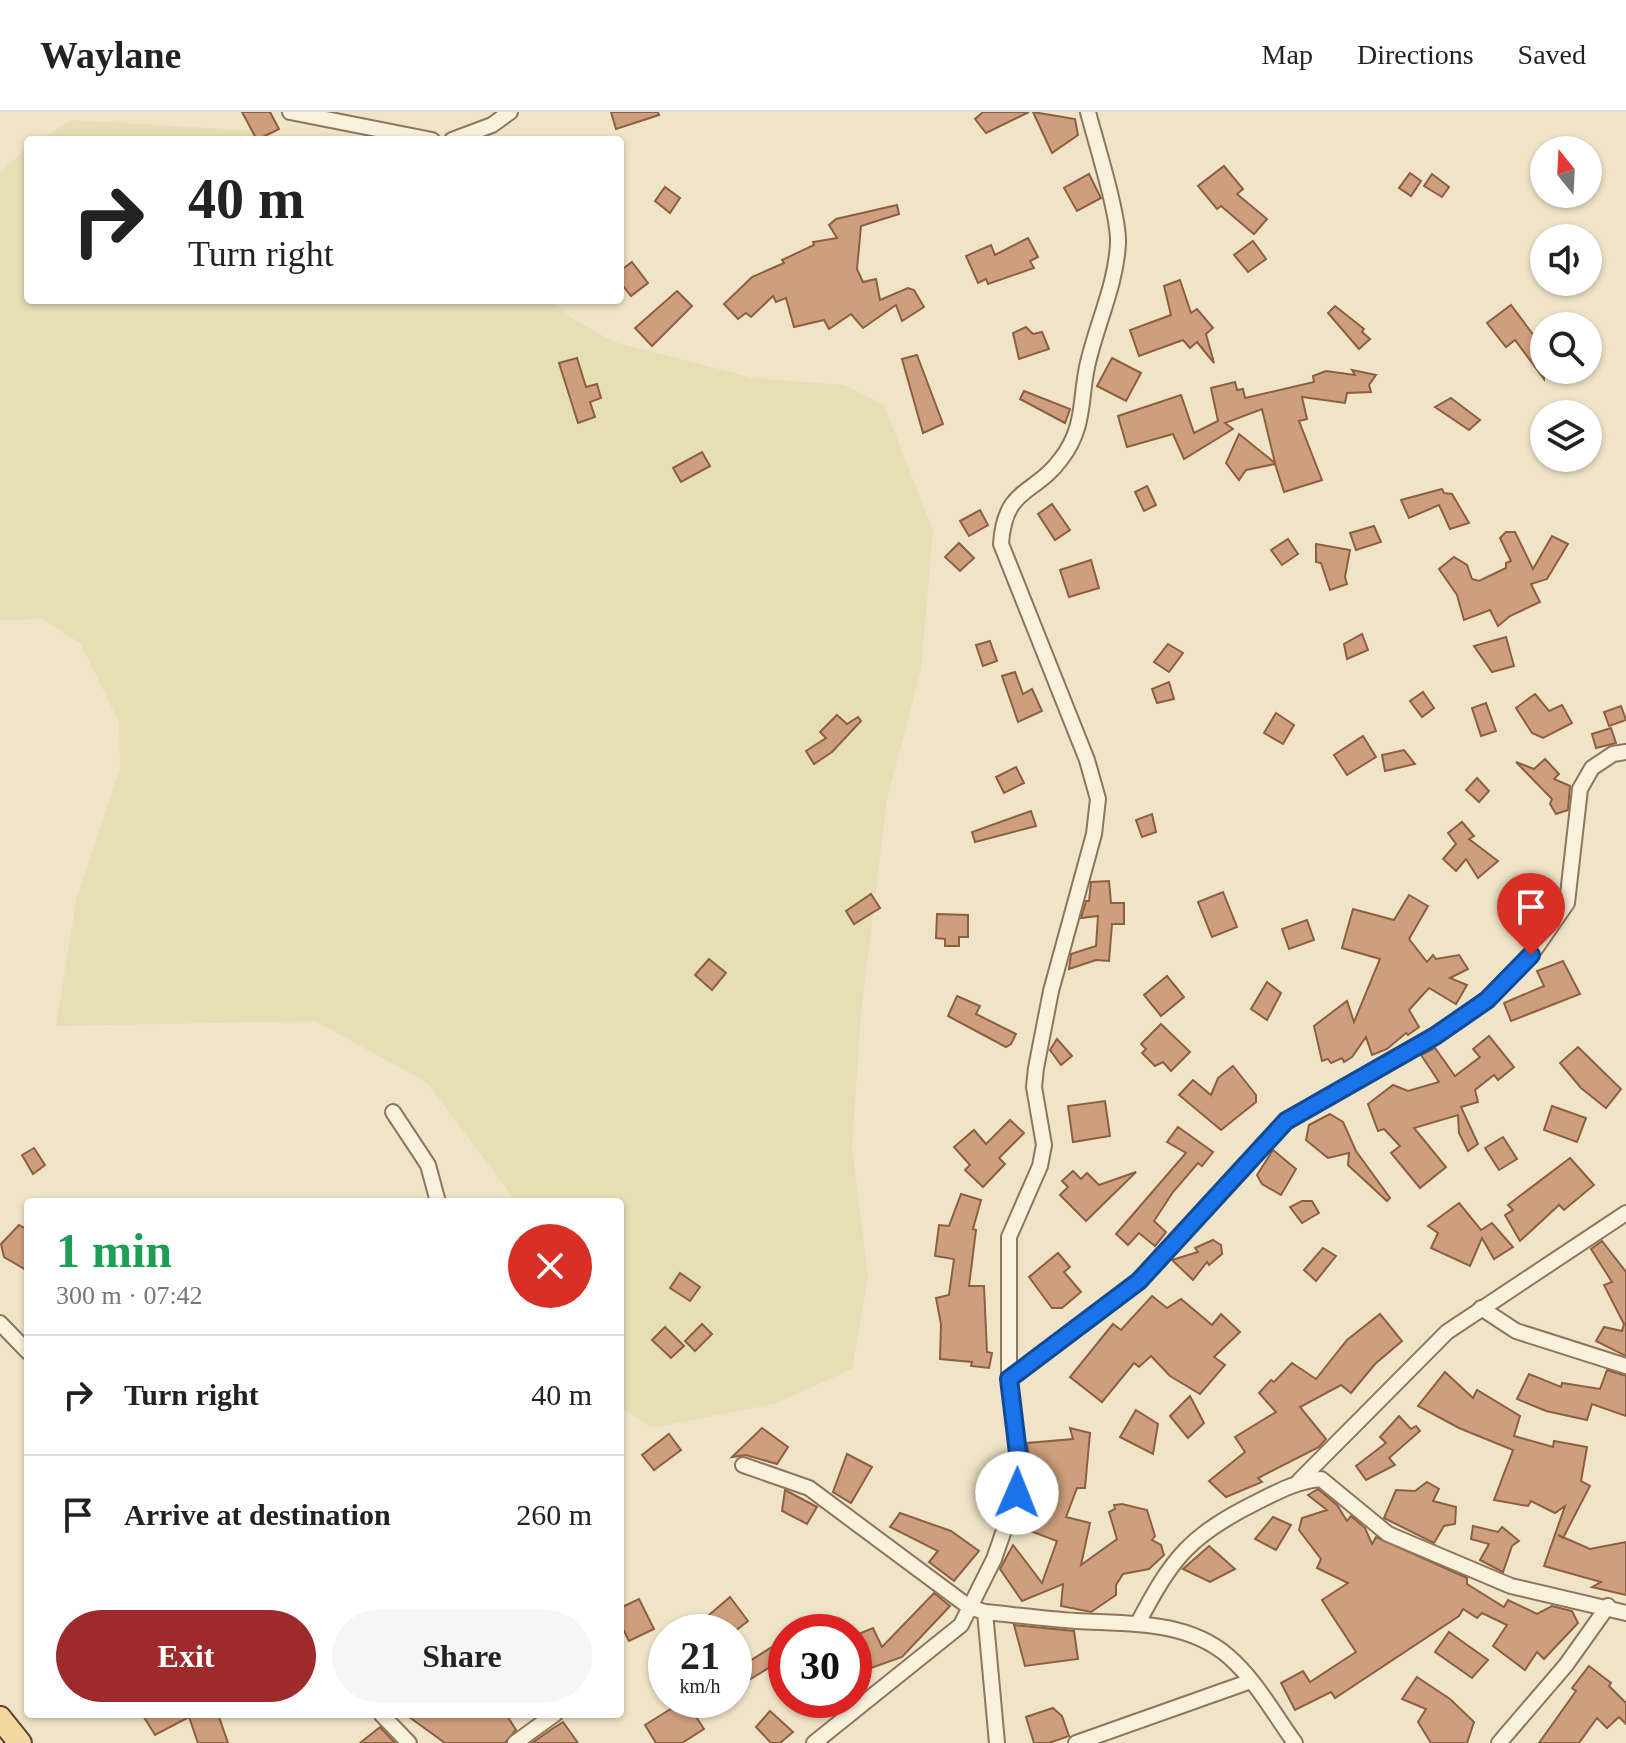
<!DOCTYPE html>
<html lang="en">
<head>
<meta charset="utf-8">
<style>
	:root { --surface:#fff; --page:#f6f6f6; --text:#222; --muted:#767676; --line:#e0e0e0; --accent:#9e2a2b }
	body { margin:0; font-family:"Times New Roman",serif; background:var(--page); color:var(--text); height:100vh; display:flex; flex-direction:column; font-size:30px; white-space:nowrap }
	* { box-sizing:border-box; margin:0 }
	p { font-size:26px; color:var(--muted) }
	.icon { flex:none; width:44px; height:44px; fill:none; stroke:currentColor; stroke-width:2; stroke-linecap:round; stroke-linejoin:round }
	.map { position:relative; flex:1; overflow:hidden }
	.drawer { position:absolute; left:24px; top:1086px; width:600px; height:520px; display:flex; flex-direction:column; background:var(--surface); border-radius:8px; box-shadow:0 2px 6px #0004 }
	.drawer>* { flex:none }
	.guide { position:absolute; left:24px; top:24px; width:600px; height:168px; border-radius:8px; box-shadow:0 2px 6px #0004; background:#fff; color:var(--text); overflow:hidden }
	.needle { width:52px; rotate:342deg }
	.tools { position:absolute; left:1530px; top:24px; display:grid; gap:16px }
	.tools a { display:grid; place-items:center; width:72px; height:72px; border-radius:50%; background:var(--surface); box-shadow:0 2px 6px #0004; font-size:40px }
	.speed { position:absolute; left:648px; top:1502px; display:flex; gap:16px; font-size:40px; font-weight:700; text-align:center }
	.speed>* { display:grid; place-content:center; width:104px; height:104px; border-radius:50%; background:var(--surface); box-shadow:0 2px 6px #0004; line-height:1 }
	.speed small { font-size:20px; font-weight:400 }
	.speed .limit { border:12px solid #d22; background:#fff; color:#111 }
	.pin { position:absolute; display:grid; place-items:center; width:68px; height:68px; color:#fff; margin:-82px -34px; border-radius:50% 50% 50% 0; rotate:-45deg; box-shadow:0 0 8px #0007 }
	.pin .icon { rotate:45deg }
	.me { position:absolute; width:88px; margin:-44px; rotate:1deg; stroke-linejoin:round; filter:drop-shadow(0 0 6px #0008) }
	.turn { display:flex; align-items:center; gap:28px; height:168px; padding:0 32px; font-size:36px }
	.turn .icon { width:104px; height:104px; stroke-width:2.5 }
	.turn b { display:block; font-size:56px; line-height:68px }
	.round { display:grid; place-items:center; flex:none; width:84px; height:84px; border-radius:42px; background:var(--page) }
	.head { display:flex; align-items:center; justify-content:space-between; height:136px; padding:0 32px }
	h1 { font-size:48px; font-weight:700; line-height:60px; color:#1e9e55 }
	.cta { display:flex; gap:16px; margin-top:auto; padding:16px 32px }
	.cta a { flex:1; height:92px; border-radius:48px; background:var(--accent); color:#fff; font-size:32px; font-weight:700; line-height:92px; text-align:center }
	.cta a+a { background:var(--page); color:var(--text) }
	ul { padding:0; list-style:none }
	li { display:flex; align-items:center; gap:24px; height:120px; padding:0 32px; border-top:2px solid var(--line) }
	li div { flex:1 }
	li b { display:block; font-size:30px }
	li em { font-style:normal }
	header { display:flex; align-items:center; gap:48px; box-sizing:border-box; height:112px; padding:0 40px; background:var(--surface); border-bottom:2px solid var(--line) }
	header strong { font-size:38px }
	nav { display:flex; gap:44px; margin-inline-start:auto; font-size:28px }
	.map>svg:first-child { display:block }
	.farmland { fill:#e6deb5 }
	.building { fill:#cf9f7d; stroke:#8d5f41; stroke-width:2 }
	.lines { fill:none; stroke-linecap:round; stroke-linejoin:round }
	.minor-casing { stroke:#8d765c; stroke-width:18 }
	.primary-casing { stroke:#5b4430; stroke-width:26 }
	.minor { stroke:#faf1dc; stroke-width:14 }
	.primary { stroke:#f3d9a0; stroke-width:22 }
	.route-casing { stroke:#114b97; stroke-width:20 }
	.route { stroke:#1a73e8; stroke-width:14 }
</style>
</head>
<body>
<header>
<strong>Waylane</strong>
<nav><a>Map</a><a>Directions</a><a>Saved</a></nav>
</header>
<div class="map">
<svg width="1626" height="1631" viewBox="0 0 1626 1631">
	<rect width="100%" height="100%" fill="#f0e4c8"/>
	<g class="farmland">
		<polygon points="71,8 259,19 290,28 39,28"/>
		<polygon points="28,35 28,188 551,188 573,207 614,230 753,266 844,273 884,293 933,418 921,558 887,687 861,901 852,1035 868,1166 852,1257 774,1292 651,1316 620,1294 620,1090 517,1090 426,970 315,909 56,914 77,784 120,655 119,610 80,531 42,507 0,508 0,60"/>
	</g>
	<g class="building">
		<polygon points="242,0 270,0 279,17 257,28"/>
		<polygon points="611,0 658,0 659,3 616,17"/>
		<polygon points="983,0 1029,0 986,21 975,7"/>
		<polygon points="1033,0 1075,7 1078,23 1052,41"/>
		<polygon points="1224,54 1243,77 1237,82 1267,107 1254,122 1221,94 1217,97 1198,74"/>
		<polygon points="1410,61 1421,69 1411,84 1399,76"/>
		<polygon points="1089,62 1101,86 1077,99 1064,76"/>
		<polygon points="1432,62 1449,75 1442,85 1424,74"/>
		<polygon points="665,75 680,86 670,101 655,89"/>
		<polygon points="897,93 899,102 861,114 857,157 863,170 876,167 880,188 908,176 914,178 924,195 902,209 896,193 863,216 851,202 829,217 824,208 794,215 786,186 776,190 773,184 751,205 746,201 738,207 724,192 752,165 784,151 782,148 814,133 813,130 837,126 829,113 836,107"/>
		<polygon points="1028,126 1038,145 1030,149 1034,156 988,172 986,167 978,171 966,144 991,133 995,143"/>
		<polygon points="1253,129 1266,147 1248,160 1234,143"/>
		<polygon points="632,150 648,171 631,184 620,170 620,159"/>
		<polygon points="1180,168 1191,201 1197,197 1213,216 1206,222 1214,251 1197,230 1190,236 1183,228 1139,244 1130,218 1171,203 1164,174"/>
		<polygon points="677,179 692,194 652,234 635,216"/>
		<polygon points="1511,193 1538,229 1544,225 1544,267 1515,228 1506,235 1487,211"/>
		<polygon points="1335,194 1364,217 1362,220 1370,227 1359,237 1328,201"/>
		<polygon points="1026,215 1033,222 1042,220 1049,237 1019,247 1013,221"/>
		<polygon points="917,243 943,312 923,321 902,247"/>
		<polygon points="577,246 586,275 597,272 601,286 590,290 595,305 578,311 559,251"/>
		<polygon points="1112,246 1141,261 1126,289 1097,274"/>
		<polygon points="1352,258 1376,263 1369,273 1371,280 1347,281 1345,291 1302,285 1307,307 1299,309 1322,368 1284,380 1275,352 1246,358 1239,368 1226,351 1239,322 1275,351 1262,297 1225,311 1233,317 1184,347 1173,322 1127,335 1118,304 1181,283 1194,321 1218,309 1211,276 1235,270 1237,278 1243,277 1245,286 1314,270 1313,264 1326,259 1355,263"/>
		<polygon points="1024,279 1070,297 1065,311 1020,287"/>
		<polygon points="1451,286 1480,308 1469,318 1435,295"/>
		<polygon points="702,340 710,354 681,370 673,356"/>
		<polygon points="1147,374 1156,393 1144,399 1135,380"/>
		<polygon points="1442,377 1444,381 1452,382 1469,411 1450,417 1439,393 1409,406 1401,388"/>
		<polygon points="1052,392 1070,418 1055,428 1038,402"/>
		<polygon points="980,398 988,413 969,424 960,409"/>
		<polygon points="1374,414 1381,430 1356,438 1350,421"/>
		<polygon points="1506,420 1515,420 1533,457 1552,424 1568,432 1547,467 1531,472 1540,490 1510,504 1498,514 1490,498 1464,508 1457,483 1439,457 1454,445 1467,453 1472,467 1479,469 1506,456 1506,451 1511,449 1500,426"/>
		<polygon points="1288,427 1298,442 1282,453 1271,438"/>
		<polygon points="959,431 974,446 960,459 945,445"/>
		<polygon points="1316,432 1350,438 1345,465 1347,472 1330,478 1321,451 1316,450"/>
		<polygon points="1091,448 1099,476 1069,485 1060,458"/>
		<polygon points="1362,522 1368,538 1347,547 1344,532"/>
		<polygon points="1506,525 1514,554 1492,560 1474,534"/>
		<polygon points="990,529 997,549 983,554 976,533"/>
		<polygon points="1168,532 1183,541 1169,560 1154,550"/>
		<polygon points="1015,560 1023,582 1032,577 1042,599 1018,610 1002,564"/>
		<polygon points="1169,570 1174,587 1157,591 1152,577"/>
		<polygon points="1423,580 1434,596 1422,605 1410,589"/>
		<polygon points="1535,582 1549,599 1562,593 1572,611 1543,626 1532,621 1516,596"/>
		<polygon points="1486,591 1496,619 1481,624 1472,596"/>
		<polygon points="1621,594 1626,608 1609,614 1604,600"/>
		<polygon points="1276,601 1294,613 1283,632 1264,621"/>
		<polygon points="837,603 847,612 858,605 861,609 832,640 814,652 806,639 826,626 820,620"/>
		<polygon points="1611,616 1616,631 1596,636 1592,622"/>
		<polygon points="1363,624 1376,645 1347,663 1334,643"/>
		<polygon points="1404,638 1415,652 1385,659 1382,643"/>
		<polygon points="1545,647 1559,662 1554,667 1570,674 1568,698 1556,702 1550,692 1552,687 1516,650 1534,657"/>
		<polygon points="1016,655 1024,671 1004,681 996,665"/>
		<polygon points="1477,666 1489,679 1479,690 1466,678"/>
		<polygon points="1031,699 1036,714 975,730 972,720"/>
		<polygon points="1152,702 1156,720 1142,725 1136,708"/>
		<polygon points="1462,710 1474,724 1469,727 1498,749 1478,766 1466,747 1456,759 1443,747 1456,732 1448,721"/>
		<polygon points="1109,769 1111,791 1124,791 1124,812 1112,812 1109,849 1096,848 1069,857 1071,842 1096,834 1098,804 1081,806 1086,789 1089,789 1091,770"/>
		<polygon points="1223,780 1237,815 1212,825 1198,790"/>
		<polygon points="871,782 880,796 854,812 846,799"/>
		<polygon points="1409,783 1428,794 1409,827 1427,850 1433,843 1436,847 1459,843 1468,857 1450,866 1467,873 1456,892 1429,876 1409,898 1419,915 1408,923 1406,921 1387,937 1372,943 1366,925 1352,945 1344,950 1342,946 1331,951 1328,947 1322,949 1314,914 1347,889 1354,910 1380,847 1342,836 1353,797 1394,808"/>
		<polygon points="937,802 968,803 968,825 959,825 959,834 945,834 945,827 936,826"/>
		<polygon points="1307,808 1314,828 1289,837 1282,817"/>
		<polygon points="709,847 726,861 712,878 695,863"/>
		<polygon points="1563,849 1580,882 1511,909 1504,891 1544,874 1537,859"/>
		<polygon points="1167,864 1184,885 1161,904 1144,883"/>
		<polygon points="1267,870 1281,881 1267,908 1251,897"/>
		<polygon points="957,884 980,894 976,902 1016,922 1011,932 1006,935 948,904"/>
		<polygon points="1161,912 1190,940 1171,959 1163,950 1155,954 1142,941 1146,937 1141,932"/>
		<polygon points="1489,924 1514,955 1498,968 1494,963 1475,978 1478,990 1461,995 1478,1032 1468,1039 1459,1021 1458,1003 1414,1016 1446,1055 1420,1076 1391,1041 1400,1034 1384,1017 1378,1019 1368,992 1393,973 1408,979 1439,970 1421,943 1435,936 1455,964 1480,945 1473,937"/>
		<polygon points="1057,927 1072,944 1061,953 1050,938"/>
		<polygon points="1578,935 1621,977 1606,996 1581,976 1560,951"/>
		<polygon points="1233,954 1256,983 1256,990 1221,1018 1179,983 1193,968 1211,983 1218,966"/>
		<polygon points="1105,989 1110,1024 1073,1030 1068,994"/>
		<polygon points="1552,994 1586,1006 1577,1030 1544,1018"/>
		<polygon points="1330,1002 1343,1010 1356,1039 1390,1086 1387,1089 1348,1053 1349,1041 1328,1046 1306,1028 1309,1013"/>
		<polygon points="1010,1008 1024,1021 999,1046 1005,1052 983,1075 965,1058 970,1053 954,1035 974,1018 986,1032"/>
		<polygon points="1178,1015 1213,1040 1202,1054 1198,1051 1173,1080 1154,1109 1166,1120 1155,1134 1139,1121 1128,1133 1116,1122 1186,1041 1167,1030"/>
		<polygon points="1503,1025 1517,1047 1499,1058 1485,1036"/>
		<polygon points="34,1036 45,1053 33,1062 22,1043"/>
		<polygon points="1273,1038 1296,1057 1281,1083 1262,1072 1257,1063"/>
		<polygon points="1570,1046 1594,1073 1564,1098 1559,1093 1520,1129 1505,1103 1513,1098 1508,1093"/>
		<polygon points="1073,1059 1081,1067 1087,1061 1099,1073 1136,1060 1086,1109 1060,1083 1068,1075 1062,1069"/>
		<polygon points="961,1082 981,1088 973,1117 976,1118 969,1174 984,1174 987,1240 992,1241 989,1256 971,1254 972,1250 940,1247 941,1212 936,1186 949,1183 954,1147 935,1144 939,1113 949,1114"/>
		<polygon points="1302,1089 1312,1089 1319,1101 1302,1111 1290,1095"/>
		<polygon points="1459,1091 1481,1118 1492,1111 1513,1135 1494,1147 1482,1126 1470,1154 1431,1136 1438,1121 1428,1114"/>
		<polygon points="19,1113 28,1118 28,1159 4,1145 1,1132"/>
		<polygon points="1213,1128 1221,1133 1222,1142 1209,1153 1207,1150 1193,1168 1172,1148 1198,1140 1195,1136"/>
		<polygon points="1602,1129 1626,1160 1626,1244 1596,1229 1604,1215 1622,1219 1624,1212 1604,1173 1612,1170 1591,1137"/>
		<polygon points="1323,1136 1336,1144 1316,1169 1304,1158"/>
		<polygon points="1058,1141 1070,1155 1064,1160 1081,1180 1062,1196 1052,1196 1029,1165"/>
		<polygon points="680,1161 700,1175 690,1189 670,1176"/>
		<polygon points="1152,1184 1167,1196 1181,1187 1212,1213 1221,1202 1240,1220 1214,1245 1225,1253 1200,1282 1170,1264 1151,1244 1139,1255 1134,1251 1102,1290 1070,1265 1113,1212 1121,1218"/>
		<polygon points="1380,1202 1402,1229 1375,1252 1351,1281 1341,1273 1300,1295 1326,1327 1319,1335 1258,1366 1262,1370 1226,1385 1209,1369 1245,1340 1235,1325 1276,1300 1259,1281 1271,1268 1274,1270 1292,1251 1316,1267 1347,1228"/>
		<polygon points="702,1212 712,1222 695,1239 685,1229"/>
		<polygon points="665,1215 684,1234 671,1246 652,1228"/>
		<polygon points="1607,1258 1626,1264 1626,1304 1592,1292 1587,1308 1546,1299 1517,1287 1529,1262 1561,1275 1562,1271 1600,1277"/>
		<polygon points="1445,1260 1473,1286 1477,1278 1520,1304 1514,1324 1553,1335 1554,1329 1587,1335 1581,1369 1590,1374 1563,1426 1558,1423 1590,1437 1626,1430 1626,1483 1592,1475 1601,1470 1544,1454 1565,1394 1555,1401 1531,1389 1528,1394 1494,1388 1513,1338 1459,1316 1418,1294"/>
		<polygon points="1190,1284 1204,1311 1188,1326 1170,1304"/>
		<polygon points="1136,1298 1158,1312 1153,1342 1120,1325"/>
		<polygon points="1399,1304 1411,1317 1416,1314 1420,1319 1389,1346 1395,1353 1366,1368 1356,1354 1386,1331 1380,1325"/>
		<polygon points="762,1316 788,1335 777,1352 746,1343 732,1345"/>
		<polygon points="1070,1316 1090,1321 1085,1376 1077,1376 1066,1405 1090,1411 1081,1453 1117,1427 1109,1400 1115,1397 1114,1393 1122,1392 1147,1398 1155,1424 1152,1428 1161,1433 1164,1443 1149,1457 1123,1462 1116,1473 1116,1483 1091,1500 1061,1494 1063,1472 1022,1489 1000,1457 1013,1433 1042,1471 1057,1429 1025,1417 1036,1392 1027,1331 1073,1327"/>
		<polygon points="669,1322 681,1338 654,1358 642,1343"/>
		<polygon points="847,1342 872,1355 851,1391 833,1380"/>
		<polygon points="1427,1370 1439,1377 1433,1389 1456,1395 1455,1412 1444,1414 1434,1431 1384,1406 1396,1378 1415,1379"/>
		<polygon points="1318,1377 1337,1393 1347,1409 1351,1404 1365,1416 1372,1432 1376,1425 1467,1466 1467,1472 1504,1495 1508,1488 1537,1502 1552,1494 1572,1499 1578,1511 1544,1547 1537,1540 1525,1558 1493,1534 1507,1513 1482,1501 1477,1506 1463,1497 1459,1504 1335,1586 1331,1580 1295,1598 1281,1571 1303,1559 1310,1570 1356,1540 1322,1488 1348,1471 1317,1456 1321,1447 1299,1418 1302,1406 1327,1398 1308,1383"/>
		<polygon points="785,1378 817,1395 807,1412 782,1399"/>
		<polygon points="900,1401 951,1419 979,1439 954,1469 929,1450 938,1439 890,1415"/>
		<polygon points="1273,1405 1291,1413 1276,1438 1255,1427"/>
		<polygon points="1473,1414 1498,1420 1502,1415 1519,1429 1512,1434 1503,1460 1480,1448 1489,1432 1471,1427"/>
		<polygon points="1209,1434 1235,1457 1210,1470 1183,1457"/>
		<polygon points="934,1481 950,1494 902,1545 854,1562 854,1524 873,1516 882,1535"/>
		<polygon points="730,1485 748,1509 734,1520 718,1520 709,1503"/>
		<polygon points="639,1487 654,1517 629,1529 620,1511 620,1496"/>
		<polygon points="1014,1513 1074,1519 1078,1547 1025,1554"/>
		<polygon points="1449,1520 1488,1548 1472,1566 1435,1540"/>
		<polygon points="772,1535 780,1549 749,1568 745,1552"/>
		<polygon points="1589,1554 1611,1571 1609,1574 1626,1591 1626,1612 1619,1605 1607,1616 1597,1606 1579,1631 1539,1631 1576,1579 1572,1576"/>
		<polygon points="1417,1565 1450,1587 1474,1610 1467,1631 1431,1631 1418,1610 1426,1597 1402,1587"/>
		<polygon points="685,1588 704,1617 682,1631 656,1631 645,1613"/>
		<polygon points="1053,1596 1062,1604 1069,1624 1049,1631 1034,1631 1026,1605"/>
		<polygon points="770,1599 793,1620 780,1631 771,1631 756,1615"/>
		<polygon points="142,1602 218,1602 228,1631 198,1631 189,1605 155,1623"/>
		<polygon points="405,1602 506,1602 516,1618 505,1631 445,1631"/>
		<polygon points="563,1610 578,1631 532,1631 552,1617"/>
		<polygon points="380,1615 395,1631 360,1631"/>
	</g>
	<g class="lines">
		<g class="minor-casing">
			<g id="minor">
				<polyline points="290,0 432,28"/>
				<polyline points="452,28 492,13 510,0"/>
				<polyline points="393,1000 428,1053 438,1090"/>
				<polyline points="1481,1196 1516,1219 1626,1254"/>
				<polyline points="0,1211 28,1240"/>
				<path d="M 1009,1267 L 1009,1125 L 1040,1054 L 1044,1033 L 1034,975 L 1036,956 L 1051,879 L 1094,722 L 1098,687 L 1087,648 L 1001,432 C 1005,374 1034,384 1061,347 C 1085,316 1080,288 1087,255 C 1096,213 1116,174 1118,131 C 1119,103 1096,31 1088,0"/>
				<path d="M 743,1353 L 809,1376 L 969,1495 L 985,1500 C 1015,1503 1046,1507 1076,1509 C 1128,1512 1186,1508 1228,1544 C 1255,1567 1274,1602 1295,1631"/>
				<polyline points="1299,1369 1447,1220 1626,1101"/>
				<polyline points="985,1500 997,1631"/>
				<path d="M 1138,1511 C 1172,1446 1190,1423 1257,1390 C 1279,1379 1297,1369 1321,1367 L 1388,1422 L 1511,1474 L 1626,1501"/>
				<polyline points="381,1602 409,1631"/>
				<polyline points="515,1631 555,1602"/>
				<polyline points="814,1631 961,1513 994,1447 1017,1381 1018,1341 1009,1267 1139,1169 1286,1009 1435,924 1487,888 1531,843 1567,791 1580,677 1592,656 1613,642 1626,640"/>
				<polyline points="1076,1631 1251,1569"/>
				<polyline points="1499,1631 1566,1553 1608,1494"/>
			</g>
		</g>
		<g class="primary-casing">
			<polyline id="primary" points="0,1606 20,1631"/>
		</g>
		<use href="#minor" class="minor"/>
		<use href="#primary" class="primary"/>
	</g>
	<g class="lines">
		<g class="route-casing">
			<polyline id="route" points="1017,1381 1018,1341 1009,1267 1139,1169 1286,1009 1435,924 1487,888 1531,843"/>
		</g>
		<use href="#route" class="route"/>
	</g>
</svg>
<div class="tools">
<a><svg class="needle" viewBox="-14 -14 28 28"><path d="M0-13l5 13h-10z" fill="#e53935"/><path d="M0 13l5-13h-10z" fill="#767676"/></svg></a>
<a><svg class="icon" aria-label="sound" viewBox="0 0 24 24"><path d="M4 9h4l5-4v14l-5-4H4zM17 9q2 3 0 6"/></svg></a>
<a><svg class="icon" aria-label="search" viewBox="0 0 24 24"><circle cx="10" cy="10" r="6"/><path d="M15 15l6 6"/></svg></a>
<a><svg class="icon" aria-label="layers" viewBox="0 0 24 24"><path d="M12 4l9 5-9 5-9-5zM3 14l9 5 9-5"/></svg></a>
</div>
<div class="speed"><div>21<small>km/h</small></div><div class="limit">30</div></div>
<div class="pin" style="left:1531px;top:843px;background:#d93025"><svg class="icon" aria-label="arrive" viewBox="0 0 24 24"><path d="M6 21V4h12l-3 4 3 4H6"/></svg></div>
<svg class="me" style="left:1017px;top:1381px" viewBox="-20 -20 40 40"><circle r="19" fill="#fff"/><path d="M0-13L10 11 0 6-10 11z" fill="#1a73e8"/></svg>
<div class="guide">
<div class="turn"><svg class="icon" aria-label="right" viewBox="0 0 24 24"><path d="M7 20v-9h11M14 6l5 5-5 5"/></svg><div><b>40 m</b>Turn right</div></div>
</div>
<section class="drawer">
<div class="head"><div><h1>1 min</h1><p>300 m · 07:42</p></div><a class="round" style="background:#d93025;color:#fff"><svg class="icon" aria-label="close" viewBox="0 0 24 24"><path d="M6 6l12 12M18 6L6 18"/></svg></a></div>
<ul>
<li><svg class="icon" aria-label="right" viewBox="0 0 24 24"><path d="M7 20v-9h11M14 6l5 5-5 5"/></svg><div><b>Turn right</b></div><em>40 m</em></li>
<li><svg class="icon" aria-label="arrive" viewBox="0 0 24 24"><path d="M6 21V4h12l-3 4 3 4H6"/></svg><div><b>Arrive at destination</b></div><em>260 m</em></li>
</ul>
<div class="cta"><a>Exit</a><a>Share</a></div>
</section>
</div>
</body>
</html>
